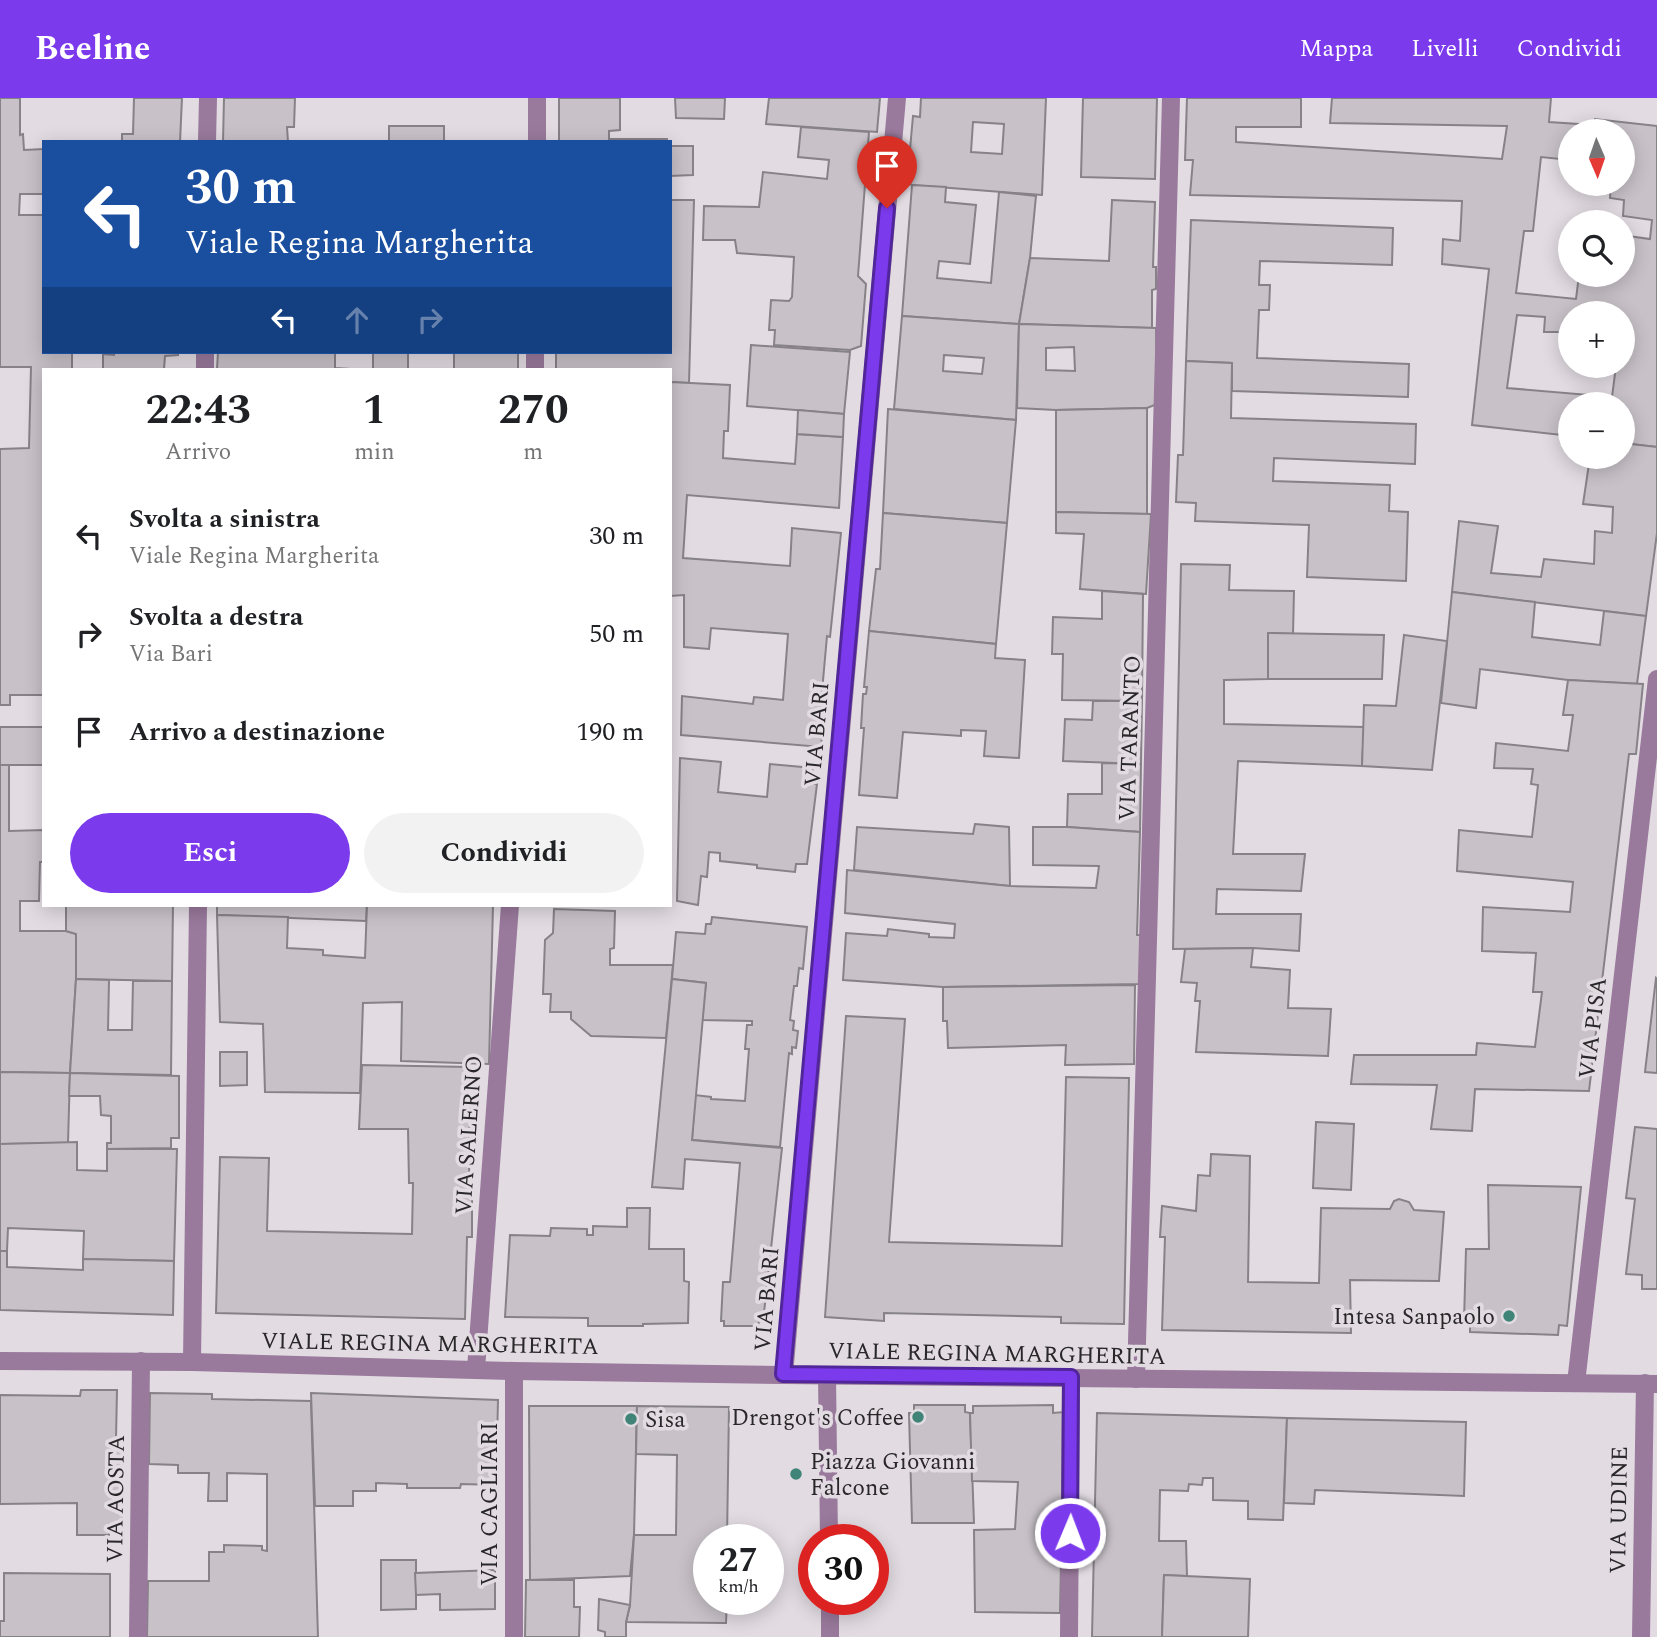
<!DOCTYPE html>
<html lang="it">
<head>
<meta charset="utf-8">
<style>
	:root { --surface:#fff; --page:#f2f2f2; --text:#202124; --muted:#757577; --accent:#7c3aed }
	body { margin:0; font-family:Spectral,serif; background:var(--page); color:var(--text); height:100vh; display:flex; flex-direction:column; font-size:26px; white-space:nowrap }
	* { box-sizing:border-box; margin:0 }
	p { font-size:23px; color:var(--muted) }
	.icon { flex:none; width:38px; height:38px; fill:none; stroke:currentColor; stroke-width:2; stroke-linecap:round; stroke-linejoin:round }
	.map { position:relative; flex:1; overflow:hidden }
	.side { position:absolute; left:42px; top:270px; width:630px; height:539px; display:flex; flex-direction:column; background:var(--surface); border-radius:0px; box-shadow:0 4px 18px #0003 }
	.side>* { flex:none }
	.hud { position:absolute; left:42px; top:42px; width:630px; height:214px; border-radius:0px; box-shadow:0 4px 18px #0003; background:#1a4fa0; color:#fff; overflow:hidden }
	.needle { width:46px; rotate:178deg }
	.controls { position:absolute; left:1558px; top:21px; display:grid; gap:14px }
	.controls a { display:grid; place-items:center; width:77px; height:77px; border-radius:50%; background:var(--surface); box-shadow:0 4px 18px #0003; font-size:35px }
	.speed { position:absolute; left:693px; top:1426px; display:flex; gap:14px; font-size:35px; font-weight:700; text-align:center }
	.speed>* { display:grid; place-content:center; width:91px; height:91px; border-radius:50%; background:var(--surface); box-shadow:0 4px 18px #0003; line-height:1 }
	.speed small { font-size:18px; font-weight:400 }
	.speed .limit { border:10px solid #d22; background:#fff; color:#111 }
	.pin { position:absolute; display:grid; place-items:center; width:60px; height:60px; color:#fff; margin:-72px -30px; border-radius:50% 50% 50% 0; rotate:-45deg; box-shadow:0 0 7px #0007 }
	.pin .icon { rotate:45deg }
	.me { position:absolute; width:77px; margin:-38px; rotate:1deg; stroke-linejoin:round; filter:drop-shadow(0 0 5px #0008) }
	.turn { display:flex; align-items:center; gap:24px; height:147px; padding:0 28px; font-size:32px }
	.turn .icon { width:91px; height:91px; stroke-width:2.5 }
	.turn b { display:block; font-size:49px; line-height:60px }
	.lanes { display:flex; align-items:center; height:66px; padding:0 28px; background:#0003; justify-content:center; gap:35px; direction:ltr }
	.lanes .off { opacity:.35 }
	.eta { display:flex; justify-content:space-evenly; align-items:center; height:119px; text-align:center }
	.eta b { font-size:42px; font-weight:700; line-height:49px }
	.cta { display:flex; gap:14px; margin-top:auto; padding:14px 28px }
	.cta a { flex:1; height:80px; border-radius:42px; background:var(--accent); color:#fff; font-size:28px; font-weight:700; line-height:80px; text-align:center }
	.cta a+a { background:var(--page); color:var(--text) }
	ul { padding:0; list-style:none }
	li { display:flex; align-items:center; gap:21px; height:98px; padding:0 28px }
	li div { flex:1 }
	li b { display:block; font-size:26px }
	li em { font-style:normal }
	header { display:flex; align-items:center; gap:42px; box-sizing:border-box; height:98px; padding:0 35px; background:var(--accent); color:#fff }
	header strong { font-size:33px }
	nav { display:flex; gap:38px; margin-inline-start:auto; font-size:24px }
	.map>svg:first-child { display:block }
	.building { fill:#c8c2c8; stroke:#878288; stroke-width:2; fill-rule:evenodd }
	.lines { fill:none; stroke-linecap:round; stroke-linejoin:round }
	.minor { stroke:#99799c; stroke-width:18 }
	.route-casing { stroke:#51269a; stroke-width:18 }
	.route { stroke:#7c3aed; stroke-width:12 }
	.poi-dot { fill:#408478; stroke:#e2dce2; stroke-width:2.5 }
	.labels { text-anchor:middle; stroke-width:7; stroke-linejoin:round; paint-order:stroke }
	.street-label { font-size:23px; fill:#292729; stroke:#e2dce2 }
	.poi-label { font-size:23px; fill:#292729; stroke:#e2dce2; text-anchor:end }
</style>
</head>
<body>
<header>
<strong>Beeline</strong>
<nav><a>Mappa</a><a>Livelli</a><a>Condividi</a></nav>
</header>
<div class="map">
<svg width="1657" height="1539" viewBox="0 0 1657 1539">
	<rect width="100%" height="100%" fill="#e2dce2"/>
	<g class="building">
		<polygon points="0,0 20,0 20,37 23,36 24,52 44,51 44,96 20,96 19,117 44,117 44,254 72,254 72,271 44,271 44,597 10,597 10,607 0,607 0,351 29,350 31,269 0,269"/>
		<polygon points="134,0 182,0 180,44 122,44 122,36 133,36"/>
		<polygon points="224,0 295,0 294,29 287,29 288,44 223,44"/>
		<polygon points="559,0 620,0 620,32 609,33 609,41 667,41 667,44 559,44"/>
		<polygon points="675,0 725,0 724,21 676,20"/>
		<polygon points="769,0 880,0 877,34 766,26"/>
		<path d="M 921,0 L 1046,0 L 1042,97 L 912,87 L 907,85 L 913,18 L 920,19 ZM 973,24 L 1004,26 L 1002,56 L 971,54 Z"/>
		<polygon points="1083,0 1157,0 1155,81 1081,79"/>
		<path d="M 1187,0 L 1301,0 L 1301,29 L 1236,29 L 1236,44 L 1502,61 L 1507,28 L 1330,25 L 1332,0 L 1551,0 L 1549,24 L 1594,27 L 1595,21 L 1657,28 L 1657,349 L 1622,345 L 1622,306 L 1570,306 L 1570,338 L 1472,327 L 1489,171 L 1442,166 L 1443,141 L 1460,143 L 1462,103 L 1190,97 L 1193,62 L 1185,62 ZM 1570,33 L 1622,33 L 1622,86 L 1611,86 L 1610,100 L 1624,102 L 1623,118 L 1652,122 L 1650,141 L 1628,138 L 1627,160 L 1622,159 L 1622,177 L 1579,177 L 1576,201 L 1516,195 L 1524,133 L 1533,133 L 1541,59 L 1570,62 ZM 1570,215 L 1622,215 L 1622,268 L 1616,268 L 1612,299 L 1507,290 L 1517,217 L 1545,219 L 1544,234 L 1570,234 Z"/>
		<rect x="389" y="28" width="55" height="16"/>
		<polygon points="801,29 869,34 858,178 866,186 861,248 850,252 774,247 775,232 769,232 771,202 789,203 792,199 794,159 737,155 735,142 703,142 704,108 759,109 763,74 827,81 829,62 798,59"/>
		<polygon points="670,48 693,48 693,77 670,78"/>
		<polygon points="912,87 946,89 945,104 976,107 970,166 939,163 937,180 991,185 999,94 1036,98 1030,160 1019,226 902,218"/>
		<polygon points="670,102 694,102 689,285 670,284 670,271 556,271 556,254 670,254"/>
		<polygon points="1112,102 1155,104 1153,169 1156,169 1156,191 1152,192 1152,230 1019,226 1030,160 1109,163"/>
		<polygon points="1191,122 1393,130 1392,167 1260,163 1259,187 1270,187 1269,212 1259,212 1257,260 1409,266 1408,299 1232,293 1232,265 1186,263"/>
		<path d="M 902,218 L 1019,226 L 1016,322 L 894,311 ZM 944,257 L 984,260 L 982,276 L 943,273 Z"/>
		<path d="M 1019,226 L 1156,230 L 1157,306 L 1147,310 L 1056,312 L 1017,310 ZM 1074,249 L 1075,273 L 1046,272 L 1046,250 Z"/>
		<polygon points="751,247 850,254 844,316 747,308"/>
		<polygon points="114,254 178,254 178,257 165,258 164,271 103,271 103,256 114,257"/>
		<polygon points="218,254 335,254 335,270 351,271 217,271"/>
		<rect x="373" y="254" width="35" height="17"/>
		<rect x="454" y="254" width="64" height="17"/>
		<polygon points="1186,263 1232,265 1231,320 1416,326 1415,366 1274,360 1273,383 1390,387 1389,413 1408,414 1406,483 1307,479 1309,427 1195,423 1196,405 1176,404 1178,357 1183,357"/>
		<polygon points="670,284 730,287 728,333 724,333 723,360 795,366 797,336 843,339 839,410 687,397 683,460 790,468 792,430 841,435 830,539 827,538 820,616 824,616 821,649 681,637 682,598 753,606 754,599 783,602 788,536 711,530 709,551 684,549 684,497 670,498"/>
		<polygon points="1147,310 1147,416 1056,414 1056,312"/>
		<polygon points="888,311 1016,322 1007,425 883,415"/>
		<polygon points="798,312 844,316 843,339 797,336"/>
		<polygon points="1622,345 1657,349 1657,435 1646,518 1452,494 1459,423 1498,428 1491,475 1541,479 1544,461 1594,466 1595,433 1612,435 1613,409 1583,406 1590,359 1622,359"/>
		<polygon points="1056,414 1151,416 1146,496 1080,491 1084,436 1056,435"/>
		<polygon points="883,415 1007,425 996,546 869,533 876,471 880,471"/>
		<polygon points="1181,466 1230,467 1229,492 1294,493 1293,536 1268,535 1268,581 1224,582 1224,626 1364,629 1362,668 1238,663 1233,756 1305,756 1301,793 1217,791 1216,816 1301,816 1299,853 1253,850 1173,851"/>
		<polygon points="1102,493 1143,496 1142,603 1062,602 1063,556 1052,556 1053,519 1102,521"/>
		<polygon points="1452,494 1535,504 1532,539 1600,547 1604,513 1646,518 1637,586 1568,582 1480,571 1476,610 1441,605"/>
		<polygon points="869,533 996,546 995,560 1025,562 1019,660 984,658 986,633 961,632 961,638 903,634 897,700 859,697 864,630 861,630 863,596 866,596 867,589 864,589"/>
		<polygon points="1268,535 1384,537 1382,581 1268,581"/>
		<polygon points="1404,537 1447,543 1432,672 1362,668 1364,607 1396,608"/>
		<polygon points="1568,582 1643,586 1636,656 1629,656 1589,993 1475,991 1472,1033 1431,1031 1437,987 1351,986 1354,957 1476,957 1477,945 1535,949 1542,894 1533,894 1536,855 1482,853 1483,809 1570,814 1573,784 1457,773 1459,732 1532,739 1538,687 1531,686 1533,671 1494,670 1496,645 1568,653 1573,617 1563,617"/>
		<polygon points="1093,603 1142,603 1141,666 1063,663 1065,621 1092,622"/>
		<rect x="0" y="629" width="44" height="38"/>
		<polygon points="680,660 721,664 718,694 767,699 770,666 813,670 811,686 817,686 807,766 796,766 795,774 757,770 757,767 720,763 720,755 709,754 707,779 701,778 698,807 677,803"/>
		<polygon points="1102,665 1141,666 1140,734 1067,729 1068,696 1102,696"/>
		<polygon points="0,667 9,667 9,733 44,732 44,764 40,764 39,803 20,803 20,833 66,833 76,836 76,881 70,975 0,974"/>
		<polygon points="975,726 1009,729 1010,788 854,772 857,729 973,736"/>
		<polygon points="1033,729 1067,729 1140,734 1137,837 1143,837 1141,886 943,889 843,882 846,835 887,838 888,831 929,836 929,839 954,840 955,826 845,815 847,772 1010,788 1096,790 1099,768 1033,767"/>
		<polygon points="66,807 173,807 172,883 76,881 76,836 66,833"/>
		<polygon points="217,807 367,807 366,823 217,817"/>
		<polygon points="367,807 493,807 489,966 401,963 402,904 363,905 360,995 265,994 263,926 220,924 217,817 288,819 287,850 323,852 323,857 365,860"/>
		<polygon points="554,811 615,813 614,850 610,851 610,867 673,867 666,940 591,938 571,921 571,914 550,914 551,896 543,896 545,842 553,835"/>
		<polygon points="712,819 807,829 803,871 799,870 797,888 794,888 790,922 794,923 793,932 798,933 796,950 792,949 792,956 789,955 780,1049 692,1042 695,997 711,999 711,1001 745,1003 749,951 745,951 747,927 752,927 752,923 702,922 706,885 672,881 676,834 705,836 706,826 711,826"/>
		<polygon points="1253,850 1251,869 1290,872 1288,910 1331,911 1328,958 1196,954 1200,903 1195,903 1197,885 1181,884 1185,851"/>
		<polygon points="1656,880 1657,881 1657,975 1645,974"/>
		<polygon points="76,881 109,882 108,932 132,932 133,883 172,883 171,977 70,975"/>
		<polygon points="672,881 706,885 692,1042 782,1050 763,1224 759,1223 758,1228 724,1228 724,1223 721,1223 723,1184 730,1184 740,1065 685,1061 683,1091 652,1089"/>
		<polygon points="1135,887 1134,966 1065,967 1066,947 948,950 947,923 943,923 943,889"/>
		<polygon points="846,918 905,921 889,1144 1062,1148 1066,979 1129,980 1124,1226 1061,1225 1061,1219 884,1215 884,1223 825,1219"/>
		<polygon points="220,954 247,954 247,987 220,988"/>
		<polygon points="362,967 470,969 469,1085 472,1085 472,1139 467,1139 465,1221 216,1215 220,1059 269,1060 267,1133 412,1136 413,1085 409,1085 408,1031 359,1031"/>
		<polygon points="0,974 70,975 68,1045 0,1046"/>
		<polygon points="70,975 179,978 179,1040 171,1040 171,1050 107,1051 107,1045 111,1045 111,1018 101,1017 100,998 69,998"/>
		<polygon points="1316,1024 1354,1026 1351,1092 1313,1090"/>
		<polygon points="1635,1029 1657,1031 1657,1191 1642,1191 1642,1177 1626,1176 1635,1101 1626,1100"/>
		<polygon points="77,1044 77,1072 107,1073 107,1051 177,1051 174,1163 83,1161 84,1133 8,1130 7,1153 0,1153 0,1046"/>
		<polygon points="1211,1056 1250,1058 1248,1184 1319,1185 1321,1110 1390,1111 1394,1103 1399,1101 1409,1104 1414,1112 1444,1114 1439,1183 1350,1182 1351,1235 1162,1232 1165,1139 1160,1139 1162,1108 1196,1113 1198,1077 1210,1078"/>
		<polygon points="1488,1087 1581,1089 1567,1228 1559,1227 1558,1237 1470,1234 1470,1222 1464,1223 1466,1151 1489,1151"/>
		<polygon points="627,1110 650,1110 649,1151 684,1151 684,1183 689,1184 688,1225 643,1226 643,1228 588,1228 588,1220 505,1219 510,1137 550,1138 551,1130 587,1131 587,1137 593,1137 593,1128 627,1129"/>
		<polygon points="0,1153 7,1153 7,1169 83,1172 83,1161 174,1163 173,1217 0,1212"/>
		<polygon points="81,1292 117,1292 116,1341 122,1342 122,1426 109,1426 109,1437 77,1437 77,1405 0,1406 0,1297 80,1298"/>
		<polygon points="150,1295 212,1296 212,1301 311,1303 318,1539 147,1539 148,1483 209,1483 209,1454 224,1454 224,1447 262,1448 262,1452 267,1453 267,1376 227,1375 227,1403 208,1403 209,1375 178,1375 178,1367 149,1366"/>
		<polygon points="311,1295 498,1302 496,1387 461,1386 460,1390 407,1390 407,1386 376,1385 376,1393 353,1393 353,1408 315,1408"/>
		<polygon points="914,1307 965,1307 965,1314 970,1315 974,1425 912,1425 909,1315 914,1315"/>
		<polygon points="1053,1307 1053,1315 1064,1314 1060,1515 975,1514 974,1432 1015,1431 1018,1384 972,1383 970,1315 973,1315 973,1308"/>
		<polygon points="529,1308 637,1308 634,1437 630,1478 530,1482"/>
		<polygon points="637,1308 729,1309 727,1442 709,1442 709,1502 727,1502 726,1525 626,1524 630,1507 634,1437 676,1437 677,1357 636,1356"/>
		<polygon points="1097,1315 1287,1320 1283,1422 1248,1421 1248,1403 1213,1402 1213,1380 1203,1380 1202,1387 1189,1386 1188,1393 1160,1392 1159,1443 1186,1443 1187,1478 1164,1477 1162,1539 1092,1539"/>
		<polygon points="1287,1320 1466,1324 1464,1398 1315,1392 1314,1406 1284,1405"/>
		<polygon points="381,1462 416,1462 416,1511 381,1512"/>
		<polygon points="495,1472 495,1511 440,1512 440,1496 416,1497 415,1475"/>
		<polygon points="4,1475 110,1476 110,1539 0,1539 0,1523 4,1523"/>
		<polygon points="1164,1477 1250,1481 1248,1539 1162,1539"/>
		<polygon points="526,1482 574,1482 574,1509 580,1509 579,1539 525,1539"/>
		<polygon points="599,1501 630,1507 626,1524 626,1539 605,1539 605,1534 598,1532"/>
	</g>
	<g class="lines">
		<g class="minor">
			<polyline points="207,44 208,0"/>
			<polyline points="537,44 537,0"/>
			<polyline points="205,271 205,254"/>
			<polyline points="535,271 535,254"/>
			<polyline points="0,1263 192,1264 514,1273 784,1277 1657,1286"/>
			<polyline points="192,1264 198,807"/>
			<polyline points="476,1271 510,807"/>
			<polyline points="784,1277 897,0"/>
			<polyline points="827,1277 829,1442"/>
			<polyline points="1136,1281 1171,0"/>
			<polyline points="1576,1285 1657,581"/>
			<polyline points="830,1502 830,1539"/>
			<polyline points="138,1539 141,1263"/>
			<polyline points="514,1539 514,1273"/>
			<polyline points="1069,1539 1071,1279"/>
			<polyline points="1641,1539 1645,1285"/>
		</g>
	</g>
	<g class="lines">
		<g class="route-casing">
			<polyline id="route" points="887,110 783,1276 1071,1279 1070,1435"/>
		</g>
		<use href="#route" class="route"/>
	</g>
	<g class="poi-dot">
		<circle cx="1509" cy="1218" r="7"/>
		<circle cx="918" cy="1319" r="7"/>
		<circle cx="631" cy="1321" r="7"/>
		<circle cx="796" cy="1376" r="7"/>
	</g>
	<g class="labels">
		<g class="street-label">
			<text transform="translate(816 636) rotate(-85)" y="8">VIA BARI</text>
			<text transform="translate(1129 640) rotate(-88)" y="8">VIA TARANTO</text>
			<text transform="translate(1592 930) rotate(-83)" y="8">VIA PISA</text>
			<text transform="translate(468 1037) rotate(-86)" y="8">VIA SALERNO</text>
			<text transform="translate(766 1201) rotate(-85)" y="8">VIA BARI</text>
			<text transform="translate(430 1245) rotate(1)" y="8">VIALE REGINA MARGHERITA</text>
			<text transform="translate(997 1255) rotate(1)" y="8">VIALE REGINA MARGHERITA</text>
			<text transform="translate(115 1401) rotate(-89)" y="8">VIA AOSTA</text>
			<text transform="translate(489 1406) rotate(-90)" y="8">VIA CAGLIARI</text>
			<text transform="translate(1618 1412) rotate(-89)" y="8">VIA UDINE</text>
		</g>
		<g class="poi-label">
			<text x="1495" y="1226">Intesa Sanpaolo</text>
			<text x="904" y="1327">Drengot's Coffee</text>
			<text x="645" y="1329" text-anchor="start">Sisa</text>
			<text x="810" y="1371" text-anchor="start">Piazza Giovanni<tspan x="810" dy="26">Falcone</tspan></text>
		</g>
	</g>
</svg>
<div class="controls">
<a><svg class="needle" viewBox="-14 -14 28 28"><path d="M0-13l5 13h-10z" fill="#e53935"/><path d="M0 13l5-13h-10z" fill="#757577"/></svg></a>
<a><svg class="icon" aria-label="search" viewBox="0 0 24 24"><circle cx="10" cy="10" r="6"/><path d="M15 15l6 6"/></svg></a>
<a>+</a>
<a>−</a>
</div>
<div class="speed"><div>27<small>km/h</small></div><div class="limit">30</div></div>
<div class="pin" style="left:887px;top:110px;background:#d93025"><svg class="icon" aria-label="arrive" viewBox="0 0 24 24"><path d="M6 21V4h12l-3 4 3 4H6"/></svg></div>
<svg class="me" style="left:1070px;top:1435px" viewBox="-20 -20 40 40"><circle r="17" fill="#7c3aed" stroke="#fff" stroke-width="3"/><path d="M0-11L8 9 0 5-8 9z" fill="#fff"/></svg>
<div class="hud">
<div class="turn"><svg class="icon" aria-label="left" viewBox="0 0 24 24"><path d="M17 20v-9H6M10 6l-5 5 5 5"/></svg><div><b>30 m</b>Viale Regina Margherita</div></div>
<div class="lanes"><svg class="icon" aria-label="left" viewBox="0 0 24 24"><path d="M17 20v-9H6M10 6l-5 5 5 5"/></svg><svg class="icon off" aria-label="ahead" viewBox="0 0 24 24"><path d="M12 20V5M6 11l6-6 6 6"/></svg><svg class="icon off" aria-label="right" viewBox="0 0 24 24"><path d="M7 20v-9h11M14 6l5 5-5 5"/></svg></div>
</div>
<section class="side">
<div class="eta">
<div><b>22:43</b><p>Arrivo</p></div>
<div><b>1</b><p>min</p></div>
<div><b>270</b><p>m</p></div>
</div>
<ul>
<li><svg class="icon" aria-label="left" viewBox="0 0 24 24"><path d="M17 20v-9H6M10 6l-5 5 5 5"/></svg><div><b>Svolta a sinistra</b><p>Viale Regina Margherita</p></div><em>30 m</em></li>
<li><svg class="icon" aria-label="right" viewBox="0 0 24 24"><path d="M7 20v-9h11M14 6l5 5-5 5"/></svg><div><b>Svolta a destra</b><p>Via Bari</p></div><em>50 m</em></li>
<li><svg class="icon" aria-label="arrive" viewBox="0 0 24 24"><path d="M6 21V4h12l-3 4 3 4H6"/></svg><div><b>Arrivo a destinazione</b></div><em>190 m</em></li>
</ul>
<div class="cta"><a>Esci</a><a>Condividi</a></div>
</section>
</div>
</body>
</html>
